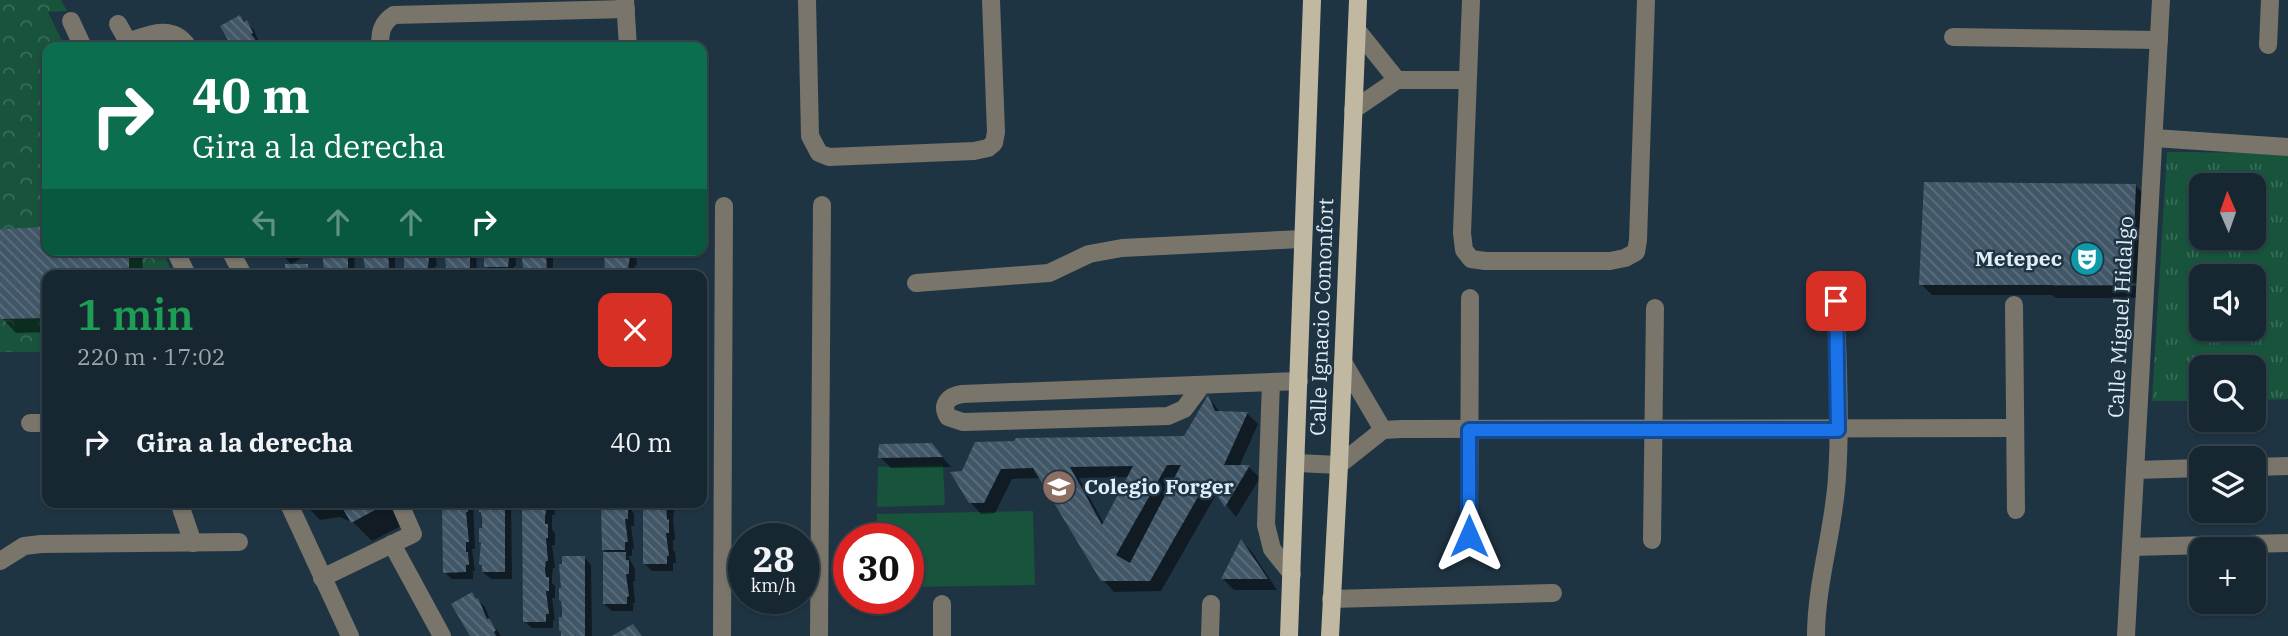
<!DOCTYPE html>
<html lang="es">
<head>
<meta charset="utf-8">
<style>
	:root { --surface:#172732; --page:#202f3a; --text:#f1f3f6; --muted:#9ea5ac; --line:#36444d }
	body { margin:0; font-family:"IBM Plex Serif",serif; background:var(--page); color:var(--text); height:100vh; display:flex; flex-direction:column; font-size:26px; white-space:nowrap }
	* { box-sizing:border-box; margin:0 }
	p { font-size:23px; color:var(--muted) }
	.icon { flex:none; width:38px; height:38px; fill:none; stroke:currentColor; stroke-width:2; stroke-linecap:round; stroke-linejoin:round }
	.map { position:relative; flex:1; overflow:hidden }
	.side { position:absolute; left:42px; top:270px; width:665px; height:238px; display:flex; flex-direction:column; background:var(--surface); border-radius:14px; box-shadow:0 2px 5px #0004,0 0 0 2px var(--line) }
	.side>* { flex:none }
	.banner { position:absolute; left:42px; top:42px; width:665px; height:214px; border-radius:14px; box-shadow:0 2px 5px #0004,0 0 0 2px var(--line); background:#0b6e4f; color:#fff; overflow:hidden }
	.needle { width:46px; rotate:358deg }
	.controls { position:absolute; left:2189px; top:173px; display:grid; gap:14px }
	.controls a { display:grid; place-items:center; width:77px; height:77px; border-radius:14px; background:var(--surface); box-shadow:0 2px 5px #0004,0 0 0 2px var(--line); font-size:35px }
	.speed { position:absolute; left:728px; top:523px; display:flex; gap:14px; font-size:35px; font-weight:700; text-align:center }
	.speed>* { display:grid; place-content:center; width:91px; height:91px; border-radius:50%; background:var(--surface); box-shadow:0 2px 5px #0004,0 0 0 2px var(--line); line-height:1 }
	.speed small { font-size:18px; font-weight:400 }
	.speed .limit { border:10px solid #d22; background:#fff; color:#111 }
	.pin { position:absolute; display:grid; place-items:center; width:60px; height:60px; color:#fff; margin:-30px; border-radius:14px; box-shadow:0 4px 10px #0006 }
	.me { position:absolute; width:77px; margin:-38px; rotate:0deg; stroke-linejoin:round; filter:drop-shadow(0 0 5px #0008) }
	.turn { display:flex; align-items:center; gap:24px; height:147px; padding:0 35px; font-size:32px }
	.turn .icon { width:91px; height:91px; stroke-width:2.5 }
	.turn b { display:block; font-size:49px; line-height:60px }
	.lanes { display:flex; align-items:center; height:66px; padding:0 35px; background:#0003; justify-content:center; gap:35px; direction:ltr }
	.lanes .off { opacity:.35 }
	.round { display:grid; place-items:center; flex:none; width:74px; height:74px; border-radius:14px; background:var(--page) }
	.summary { display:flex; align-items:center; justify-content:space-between; height:119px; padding:0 35px }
	h1 { font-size:42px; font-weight:600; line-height:52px; color:#1e9e55 }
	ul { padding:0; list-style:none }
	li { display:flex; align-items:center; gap:21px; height:105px; padding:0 35px }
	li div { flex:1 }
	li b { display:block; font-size:26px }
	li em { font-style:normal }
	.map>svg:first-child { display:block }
	.grass { fill:url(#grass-tufts); fill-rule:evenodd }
	.park { fill:url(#park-crowns) }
	.garden { fill:#18533c }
	.shadow { fill:#0007; fill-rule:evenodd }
	.building { fill:url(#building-back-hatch); fill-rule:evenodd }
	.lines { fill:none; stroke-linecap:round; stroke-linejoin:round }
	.minor { stroke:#79756a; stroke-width:18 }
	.major { stroke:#c0b8a1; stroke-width:18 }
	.route-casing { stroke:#114b97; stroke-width:18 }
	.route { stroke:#1a73e8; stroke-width:12 }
	.labels { text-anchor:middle; stroke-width:5; stroke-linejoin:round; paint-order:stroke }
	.poi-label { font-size:21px; font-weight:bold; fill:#e1eef8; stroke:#1f3443; text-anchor:end }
	.street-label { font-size:21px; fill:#e1eef8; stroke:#1f3443 }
</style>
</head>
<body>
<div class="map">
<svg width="2288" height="636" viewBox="0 0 2288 636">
	<defs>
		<pattern id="grass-tufts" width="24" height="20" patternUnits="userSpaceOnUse" patternTransform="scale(1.75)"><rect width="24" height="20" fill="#18533c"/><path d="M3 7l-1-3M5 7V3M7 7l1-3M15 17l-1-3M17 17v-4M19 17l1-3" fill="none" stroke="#396c59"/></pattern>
		<pattern id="park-crowns" width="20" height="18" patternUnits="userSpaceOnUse" patternTransform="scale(1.75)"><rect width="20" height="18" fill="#18533c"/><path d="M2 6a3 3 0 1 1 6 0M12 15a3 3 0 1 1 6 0" fill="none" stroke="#396c59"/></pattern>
		<pattern id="building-back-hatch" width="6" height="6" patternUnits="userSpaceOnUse" patternTransform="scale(1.75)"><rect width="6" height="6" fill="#415768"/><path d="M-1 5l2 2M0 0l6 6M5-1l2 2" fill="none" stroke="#5c6f7e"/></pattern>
	</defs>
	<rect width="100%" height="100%" fill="#1f3443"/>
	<path class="grass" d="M 2167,152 L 2288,153 L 2288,399 L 2254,400 L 2254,368 L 2202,368 L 2201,401 L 2152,401 ZM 2202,186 L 2254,186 L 2254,238 L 2202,238 ZM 2202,276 L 2254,276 L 2254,329 L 2202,329 Z"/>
	<polygon class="park" points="0,0 61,0 67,11 48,12 65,47 47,47 47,250 162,250 173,275 47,275 47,352 0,352"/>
	<g class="garden">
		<polygon points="943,465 945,505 877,507 878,467"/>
		<polygon points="1033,511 1035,585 908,587 908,539 877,539 877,514"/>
	</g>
	<g class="shadow">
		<polygon points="240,17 254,30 261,47 234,47 222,27"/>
		<path d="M 2136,186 L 2147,197 L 2146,298 L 2056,298 L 2052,295 L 1932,295 L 1921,284 ZM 2053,283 L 2141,283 L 2141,286 L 2053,286 Z"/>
		<polygon points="47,229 47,250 142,250 143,275 47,275 47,332 16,333 2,318 0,230"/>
		<polygon points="278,250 307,250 309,254 291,264"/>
		<polygon points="326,250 354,250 355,275 332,275 326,269"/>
		<polygon points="364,250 395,250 395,275 374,275 366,267"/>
		<polygon points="406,250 435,250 437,266 435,266 434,275 406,275"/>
		<polygon points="446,250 476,250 477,275 446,275 448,274"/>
		<polygon points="486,250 515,250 516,266 514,266 514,274 493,274 486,266"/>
		<polygon points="523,250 553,250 553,275 525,275"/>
		<polygon points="606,250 635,250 637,265 635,265 634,275 606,275"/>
		<path d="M 1209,398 L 1221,413 L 1247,413 L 1258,424 L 1239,467 L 1249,467 L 1260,478 L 1236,517 L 1217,493 L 1161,591 L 1114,592 L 1103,580 L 1041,478 L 1012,479 L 995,513 L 981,514 L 970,502 L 953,473 L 1185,438 ZM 1129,477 L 1104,524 L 1079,478 Z"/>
		<polygon points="932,445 951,467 891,468 880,457"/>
		<polygon points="303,502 391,502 403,525 372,541 354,523 340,517 320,520"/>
		<polygon points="444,502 473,502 475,549 472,549 475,571 473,571 473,579 452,579 444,572"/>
		<polygon points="481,502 511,502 512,579 491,579 483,572"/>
		<polygon points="524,502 553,502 555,515 552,515 552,530 555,533 555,545 552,545 555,568 553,568 552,577 552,583 555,586 555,598 552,598 555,620 553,620 553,628 532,628 524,621"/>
		<polygon points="603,502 627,502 634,514 634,526 631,526 634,549 632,549 632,556 628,556 635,569 635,581 633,581 635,603 633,603 633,611 612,611 604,604 608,554 603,549"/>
		<polygon points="644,502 675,502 673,520 675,540 673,540 673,550 675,552 676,563 673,563 673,571 652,571 645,564"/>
		<polygon points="1242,541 1252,552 1277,590 1234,590 1223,579"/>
		<polygon points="584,557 591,565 592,636 563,636 563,618"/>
		<polygon points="471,595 485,607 491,622 501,636 472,636"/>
	</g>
	<g class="building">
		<polygon points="240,15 244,22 247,20 253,33 251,34 261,47 232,47 220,26"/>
		<polygon points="1924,182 2136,184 2132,285 1919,285"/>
		<polygon points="47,227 47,250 129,250 129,275 47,275 47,318 0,319 0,229"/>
		<polygon points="278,250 296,250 283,257"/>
		<polygon points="322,250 348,250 348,270 324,270"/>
		<polygon points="362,250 388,250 389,268 365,268"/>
		<polygon points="404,250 430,250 427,275 404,275"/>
		<polygon points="444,250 470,250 470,275 447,275"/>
		<polygon points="484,250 510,250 508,267 484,267"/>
		<polygon points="521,250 546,250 547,275 524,275"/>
		<polygon points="604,250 631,250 627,275 605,275"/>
		<polygon points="285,264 308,264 308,272 313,273 313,275 285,275"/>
		<rect x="563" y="268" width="23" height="7"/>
		<path d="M 1208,395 L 1215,411 L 1248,412 L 1224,465 L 1250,465 L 1225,507 L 1207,481 L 1150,581 L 1101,581 L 1033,468 L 1001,469 L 984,503 L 969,503 L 950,472 L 962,471 L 975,442 L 1014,441 L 1016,438 L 1184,436 ZM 1167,465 L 1181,465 L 1130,563 L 1116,555 ZM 1133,466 L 1102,525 L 1070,467 Z"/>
		<polygon points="932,443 943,457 878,458 879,444"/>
		<polygon points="328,502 383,502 384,505 351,523 343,509"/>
		<polygon points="442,502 468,502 468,512 466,512 469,542 466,542 466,552 468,552 469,565 466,565 466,572 443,573"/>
		<polygon points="479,502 505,502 505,572 482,572 482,565 479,564 481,542 479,542 479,528 482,528 482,520 481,512 479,512"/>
		<polygon points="522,502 548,502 545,516 545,524 548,524 548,538 546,538 548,561 546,561 545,569 546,577 549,577 549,591 546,591 549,614 546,614 546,622 523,622"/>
		<polygon points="601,502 624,502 624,505 628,505 628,519 625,519 628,542 625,542 625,550 602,550"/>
		<polygon points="643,502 666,502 667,520 669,519 669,533 666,533 669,556 667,556 667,564 643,564"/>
		<polygon points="1241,539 1268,579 1221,579"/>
		<polygon points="603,552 626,552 626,560 629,560 629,574 626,574 629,596 627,597 627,604 603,604"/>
		<polygon points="562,556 585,556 585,636 561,636 561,631 559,631 559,617 562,617 562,608 561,601 559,600 559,588 561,588 559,564 562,564"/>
		<polygon points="472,592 476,599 478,598 487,619 489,618 496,630 494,632 496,636 470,636 451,604"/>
		<polygon points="633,624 642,636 612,636"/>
	</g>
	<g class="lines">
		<g class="minor">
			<polyline points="625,0 628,47"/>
			<polyline points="807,0 810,136 819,153 829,157 974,151 988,148 994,143 996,132 991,0"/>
			<polyline points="1471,0 1462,233 1464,250 1471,259 1485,261 1610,261 1625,258 1636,252 1638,240 1646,0"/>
			<polyline points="71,21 83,47"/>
			<polyline points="118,24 131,47"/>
			<polyline points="1357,30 1397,80"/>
			<polyline points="1953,37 2159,40"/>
			<path d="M 128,42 C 150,34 173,24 188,47"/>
			<polyline points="2268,45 2270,0"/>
			<path d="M 380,47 C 380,33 381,23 394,15 L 626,9"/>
			<polyline points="1353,110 1397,80 1466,80"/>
			<polyline points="2154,138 2288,147"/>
			<polyline points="175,250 187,275"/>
			<polyline points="230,250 243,275"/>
			<polyline points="916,283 1049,273 1089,254 1122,248 1302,239"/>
			<polyline points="2014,305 2016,510"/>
			<polyline points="1343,362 1383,430"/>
			<polyline points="1271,382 1266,525 1272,549 1292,574"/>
			<path d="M 1202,385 L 1184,409 L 1168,416 L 963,422 L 948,417 C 940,403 950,396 962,394 L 1299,381"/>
			<polyline points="30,423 47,423"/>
			<polyline points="1297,463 1339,465 1383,430 1401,429 2014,428"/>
			<polyline points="2254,467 2288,466"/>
			<polyline points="2135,470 2202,468"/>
			<polyline points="179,502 193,543"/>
			<polyline points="288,502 350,636"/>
			<polyline points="1469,536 1470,298"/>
			<polyline points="1652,540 1655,308"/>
			<polyline points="392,544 442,636"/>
			<polyline points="2131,547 2288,543"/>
			<polyline points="0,561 24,546 41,544 239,542"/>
			<polyline points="322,578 413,534 399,502"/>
			<polyline points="1331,599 1553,593"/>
			<polyline points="722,636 724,206"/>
			<polyline points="819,636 822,205"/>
			<polyline points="942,636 942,604"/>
			<polyline points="1210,636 1211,604"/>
			<path d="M 1816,636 C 1816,582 1834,531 1837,477 C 1841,419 1837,359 1836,301"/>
			<polyline points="2126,636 2161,0"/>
		</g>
		<g class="major">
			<polyline points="1289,636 1312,0"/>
			<polyline points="1330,636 1339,465 1358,0"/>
		</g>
	</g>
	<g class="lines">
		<g class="route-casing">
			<polyline id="route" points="1469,536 1469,430 1838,430 1836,301"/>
		</g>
		<use href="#route" class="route"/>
	</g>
	<defs>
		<g id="theatre-disc" transform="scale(1.75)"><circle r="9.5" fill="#0f9aa8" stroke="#1f3443"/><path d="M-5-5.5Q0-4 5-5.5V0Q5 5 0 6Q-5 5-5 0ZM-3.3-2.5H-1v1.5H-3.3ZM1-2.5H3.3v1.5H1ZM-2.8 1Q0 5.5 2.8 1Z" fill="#fff"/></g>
		<g id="school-disc" transform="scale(1.75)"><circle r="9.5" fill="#8d6e63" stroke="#1f3443"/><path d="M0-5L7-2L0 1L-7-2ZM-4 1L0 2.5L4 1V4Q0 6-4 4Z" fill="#fff"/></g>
	</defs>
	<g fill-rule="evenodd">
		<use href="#theatre-disc" x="2087" y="259"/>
		<use href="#school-disc" x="1059" y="487"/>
	</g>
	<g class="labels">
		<g class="poi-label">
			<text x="2062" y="266">Metepec</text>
			<text x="1084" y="494" text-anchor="start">Colegio Forger</text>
		</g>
		<g class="street-label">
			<text transform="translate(1322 317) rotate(-88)" y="7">Calle Ignacio Comonfort</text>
			<text transform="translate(2121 317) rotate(-87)" y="7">Calle Miguel Hidalgo</text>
		</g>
	</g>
</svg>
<div class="controls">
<a><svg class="needle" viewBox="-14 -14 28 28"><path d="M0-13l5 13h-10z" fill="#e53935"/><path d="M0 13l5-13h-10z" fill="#9ea5ac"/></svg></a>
<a><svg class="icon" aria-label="sound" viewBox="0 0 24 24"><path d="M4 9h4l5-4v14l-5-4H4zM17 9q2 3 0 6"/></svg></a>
<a><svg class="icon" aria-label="search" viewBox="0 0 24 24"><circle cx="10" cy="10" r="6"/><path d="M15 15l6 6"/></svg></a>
<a><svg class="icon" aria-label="layers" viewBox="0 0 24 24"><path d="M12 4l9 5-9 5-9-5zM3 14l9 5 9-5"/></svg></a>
<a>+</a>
</div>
<div class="speed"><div>28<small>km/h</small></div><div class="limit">30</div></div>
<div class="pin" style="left:1836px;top:301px;background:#d93025"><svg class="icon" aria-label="arrive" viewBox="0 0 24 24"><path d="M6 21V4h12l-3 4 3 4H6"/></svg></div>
<svg class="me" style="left:1469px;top:536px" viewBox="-20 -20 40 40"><path d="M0-17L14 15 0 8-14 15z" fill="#1a73e8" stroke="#fff" stroke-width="4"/></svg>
<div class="banner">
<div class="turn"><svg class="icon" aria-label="right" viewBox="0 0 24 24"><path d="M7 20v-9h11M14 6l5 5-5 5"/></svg><div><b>40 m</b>Gira a la derecha</div></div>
<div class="lanes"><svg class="icon off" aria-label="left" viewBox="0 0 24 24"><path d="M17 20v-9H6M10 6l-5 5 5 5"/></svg><svg class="icon off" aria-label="ahead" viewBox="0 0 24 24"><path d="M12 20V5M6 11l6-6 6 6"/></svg><svg class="icon off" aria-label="ahead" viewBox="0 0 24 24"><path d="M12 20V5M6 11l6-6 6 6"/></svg><svg class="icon" aria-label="right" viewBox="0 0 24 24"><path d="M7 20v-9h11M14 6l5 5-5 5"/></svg></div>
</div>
<section class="side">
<div class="summary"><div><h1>1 min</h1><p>220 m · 17:02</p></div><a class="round" style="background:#d93025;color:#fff"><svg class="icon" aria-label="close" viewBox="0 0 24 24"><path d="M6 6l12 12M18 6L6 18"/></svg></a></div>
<ul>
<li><svg class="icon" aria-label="right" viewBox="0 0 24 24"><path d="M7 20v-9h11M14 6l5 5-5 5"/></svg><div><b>Gira a la derecha</b></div><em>40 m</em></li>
</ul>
</section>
</div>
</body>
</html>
